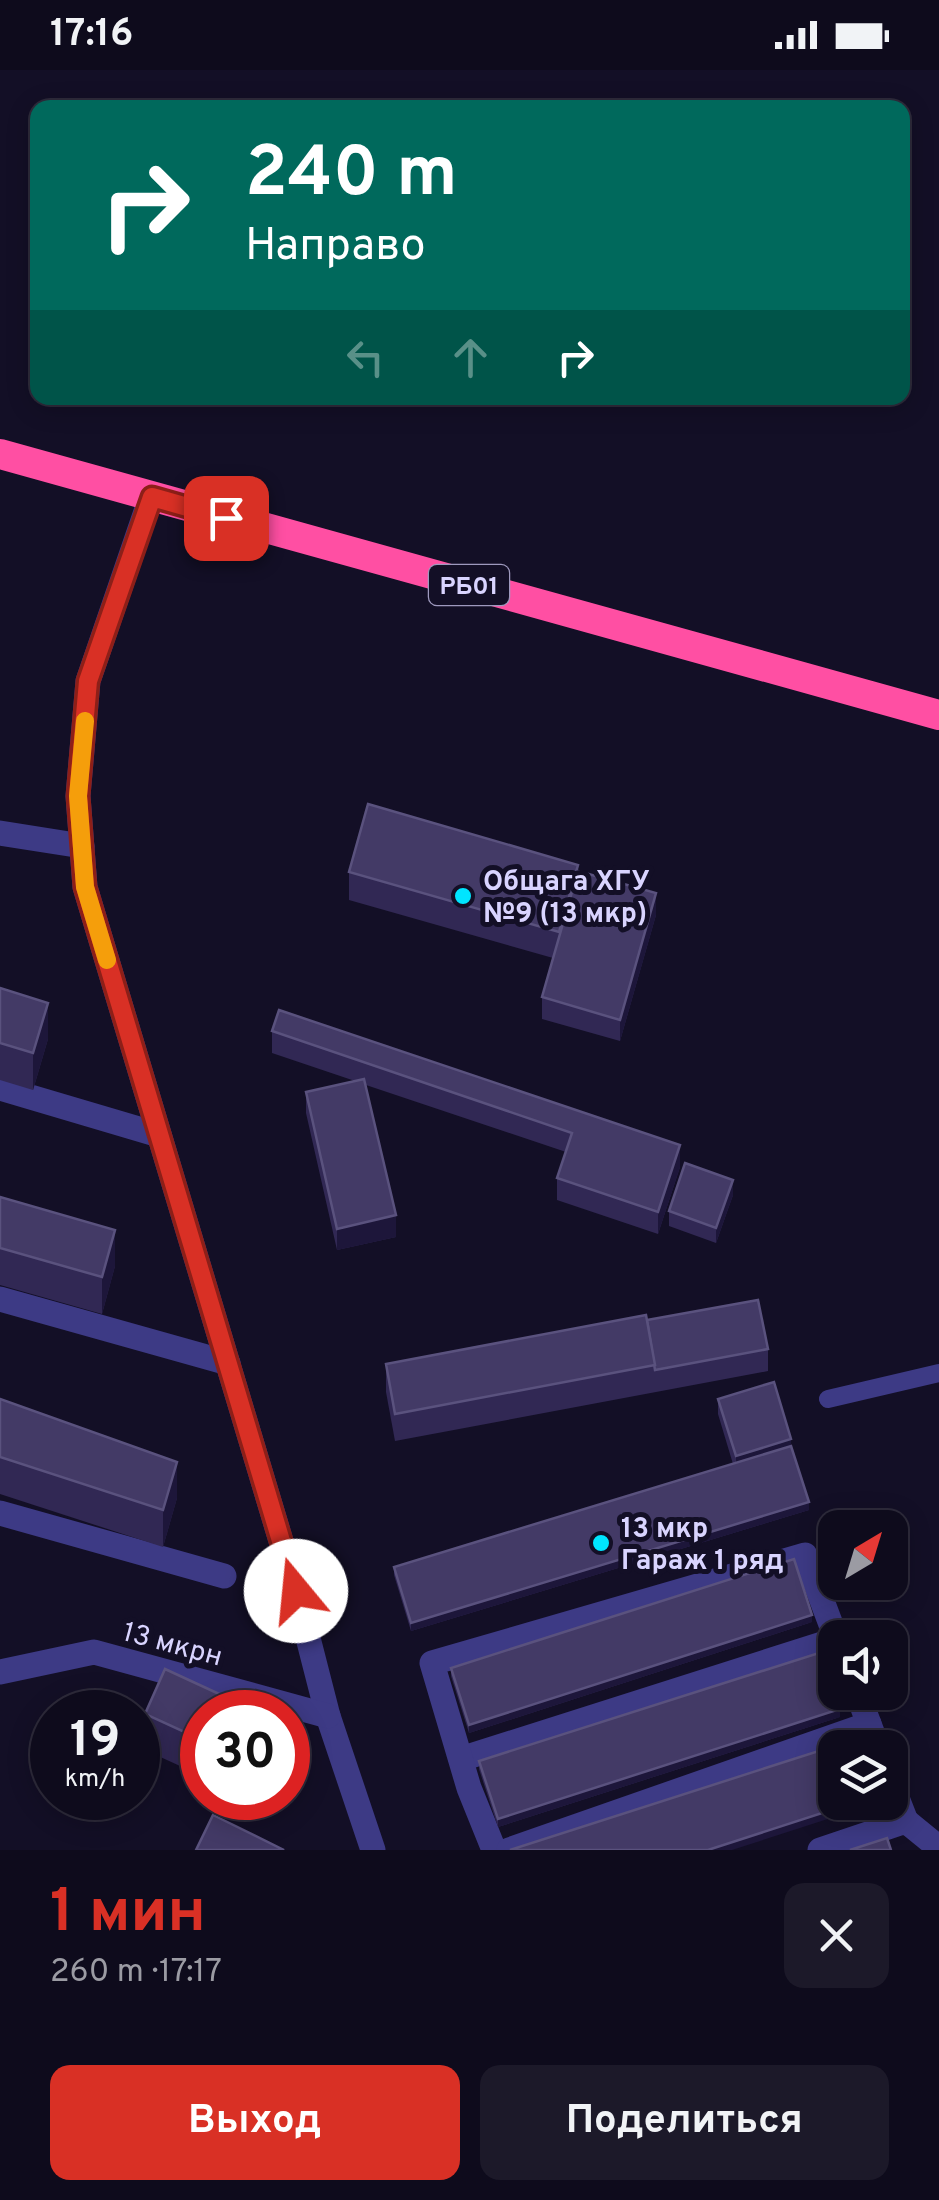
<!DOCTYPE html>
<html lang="ru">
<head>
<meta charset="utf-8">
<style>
	:root { --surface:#0e0b1c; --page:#1c1929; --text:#f1f3f6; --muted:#9b9ba3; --line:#2e2b3b; --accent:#d93025 }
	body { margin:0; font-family:Overpass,sans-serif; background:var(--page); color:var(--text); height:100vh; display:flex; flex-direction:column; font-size:38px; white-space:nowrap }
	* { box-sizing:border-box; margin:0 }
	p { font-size:32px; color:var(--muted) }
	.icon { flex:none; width:55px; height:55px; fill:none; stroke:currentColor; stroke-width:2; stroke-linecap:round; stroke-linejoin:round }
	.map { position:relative; height:1780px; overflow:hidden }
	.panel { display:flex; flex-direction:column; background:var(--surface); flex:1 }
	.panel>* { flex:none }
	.top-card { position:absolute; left:30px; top:30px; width:880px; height:305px; border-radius:20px; box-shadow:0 5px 25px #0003,0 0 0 2px var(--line); background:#00695c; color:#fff; overflow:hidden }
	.needle { width:65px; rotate:38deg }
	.fabs { position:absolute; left:818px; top:1440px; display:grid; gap:20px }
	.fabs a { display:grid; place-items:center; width:90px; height:90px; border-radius:20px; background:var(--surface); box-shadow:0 5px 25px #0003,0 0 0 2px var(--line); font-size:50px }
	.speed { position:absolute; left:30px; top:1620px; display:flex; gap:20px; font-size:50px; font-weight:700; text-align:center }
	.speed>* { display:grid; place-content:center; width:130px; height:130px; border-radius:50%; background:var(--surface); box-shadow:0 5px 25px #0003,0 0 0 2px var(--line); line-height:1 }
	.speed small { font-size:25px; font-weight:400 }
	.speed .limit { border:15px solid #d22; background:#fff; color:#111 }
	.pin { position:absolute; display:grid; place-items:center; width:85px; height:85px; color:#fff; margin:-42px; border-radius:20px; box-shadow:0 5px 15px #0006 }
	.me { position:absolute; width:110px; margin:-55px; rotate:343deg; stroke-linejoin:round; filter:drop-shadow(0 0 8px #0008) }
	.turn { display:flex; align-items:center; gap:35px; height:210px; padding:0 50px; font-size:45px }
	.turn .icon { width:130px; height:130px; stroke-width:2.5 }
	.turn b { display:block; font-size:70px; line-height:85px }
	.lanes { display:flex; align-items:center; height:95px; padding:0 50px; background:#0003; justify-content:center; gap:50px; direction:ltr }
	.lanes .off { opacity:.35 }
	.round { display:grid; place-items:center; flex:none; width:105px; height:105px; border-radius:20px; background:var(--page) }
	.summary { display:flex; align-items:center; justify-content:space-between; height:170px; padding:0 50px }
	h1 { font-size:60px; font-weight:700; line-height:75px; color:var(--accent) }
	.primary-button { display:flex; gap:20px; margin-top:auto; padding:20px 50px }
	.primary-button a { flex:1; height:115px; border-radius:20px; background:var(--accent); color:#fff; font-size:40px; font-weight:700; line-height:115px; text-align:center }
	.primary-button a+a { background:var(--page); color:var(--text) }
	.status { display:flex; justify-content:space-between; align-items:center; height:70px; padding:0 50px; background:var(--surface); direction:ltr }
	.status svg { height:28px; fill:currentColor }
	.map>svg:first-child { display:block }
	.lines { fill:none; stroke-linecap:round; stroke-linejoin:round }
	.lane { stroke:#3d3a85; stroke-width:18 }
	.street { stroke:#3d3a85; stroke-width:25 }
	.highway { stroke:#ff4fa3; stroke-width:30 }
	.wall { fill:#312854 }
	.shaded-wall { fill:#1d163a }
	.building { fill:#433a66; stroke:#5a527e; stroke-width:2.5 }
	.route-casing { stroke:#8d1f18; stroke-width:25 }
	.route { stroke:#d93025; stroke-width:18 }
	.slow { stroke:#f59e0b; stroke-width:18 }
	.poi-dot { fill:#00e5ff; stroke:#130f26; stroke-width:4 }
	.labels { text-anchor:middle; stroke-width:10; stroke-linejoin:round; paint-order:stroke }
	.shield { fill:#130f26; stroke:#9e99be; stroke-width:2.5 }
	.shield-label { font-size:25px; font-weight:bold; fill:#d9d4ff }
	.poi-label { font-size:28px; font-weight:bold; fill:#d9d4ff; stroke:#130f26; text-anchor:start }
	.street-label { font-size:28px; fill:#d9d4ff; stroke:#130f26 }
</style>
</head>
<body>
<div class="status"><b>17:16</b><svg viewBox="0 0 49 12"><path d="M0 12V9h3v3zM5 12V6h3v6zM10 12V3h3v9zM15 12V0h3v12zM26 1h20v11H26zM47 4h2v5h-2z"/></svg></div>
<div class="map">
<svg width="939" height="1780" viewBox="0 0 939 1780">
	<rect width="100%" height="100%" fill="#130f26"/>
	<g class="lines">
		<polyline class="lane" points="828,1329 939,1303"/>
		<g class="street">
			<polyline points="151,427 88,611 78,726 85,817 296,1521 328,1646 373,1780"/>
			<polyline points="0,763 82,776"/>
			<polyline points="0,1018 159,1065"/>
			<polyline points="0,1229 228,1293"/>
			<polyline points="0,1443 224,1506"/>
			<polyline points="0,1602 94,1582 328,1646"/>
			<polyline points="857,1622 878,1678"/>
			<polyline points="461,1689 835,1570"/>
			<polyline points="890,1710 906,1751"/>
			<polyline points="494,1780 469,1718 432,1593 805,1485 836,1568"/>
			<polyline points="509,1780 869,1654"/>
			<polyline points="820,1780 906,1751 939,1778"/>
		</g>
		<polyline class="highway" points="0,384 939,645"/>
	</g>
	<g class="wall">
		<polygon points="578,801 656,845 620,971 542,949 542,927 553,888 349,830 349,802"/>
		<polygon points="0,918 48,969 33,1020 0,1010"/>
		<polygon points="272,961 680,1097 658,1164 557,1130 557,1108 566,1082 366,1015 396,1167 337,1180 306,1043 306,1022 355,1011 272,983"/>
		<polygon points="733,1125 716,1173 669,1156 669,1141"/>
		<polygon points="0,1127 115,1196 102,1244 0,1215"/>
		<polygon points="647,1250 768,1279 768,1301 395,1371 386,1322 386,1294"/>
		<polygon points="0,1329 177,1428 163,1477 0,1424"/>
		<polygon points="718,1329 791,1376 809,1440 411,1561 394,1505 394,1497 733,1394 718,1344"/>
		<polygon points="812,1552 469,1663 451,1606 451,1598"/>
		<polygon points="165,1599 256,1641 256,1642 202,1642 202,1706 145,1680 145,1644"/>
		<polygon points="840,1647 498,1757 479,1699 479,1691"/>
	</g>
	<g class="shaded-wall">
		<polygon points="656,823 656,845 620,971 620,950"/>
		<polygon points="48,933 48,969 33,1020 33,983"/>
		<polygon points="680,1075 680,1097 658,1164 658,1142"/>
		<polygon points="733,1110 733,1125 716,1173 716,1158"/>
		<polygon points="396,1145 396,1167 337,1180 337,1159"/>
		<polygon points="115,1160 115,1196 102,1244 102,1207"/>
		<polygon points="791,1369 791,1384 736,1401 736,1386"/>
		<polygon points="177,1392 177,1428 163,1477 163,1440"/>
		<polygon points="809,1432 809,1440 411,1561 411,1553"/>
		<polygon points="812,1545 812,1552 469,1663 469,1655"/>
		<polygon points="840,1639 840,1647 498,1757 498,1749"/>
		<polygon points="856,1732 871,1732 871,1735 732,1780 708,1780"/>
	</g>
	<g class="building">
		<polygon points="368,734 578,795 559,862 349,802"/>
		<polygon points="578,801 656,823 620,950 542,927"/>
		<polygon points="0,918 48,933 33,983 0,973"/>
		<polygon points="279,940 680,1075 658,1142 557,1108 572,1063 272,961"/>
		<polygon points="364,1009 396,1145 337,1159 306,1022"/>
		<polygon points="685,1093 733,1110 716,1158 669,1141"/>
		<polygon points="0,1127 115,1160 102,1207 0,1178"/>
		<polygon points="758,1230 768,1279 655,1300 647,1250"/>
		<polygon points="646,1245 655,1295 395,1344 386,1294"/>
		<polygon points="774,1312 791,1369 736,1386 718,1329"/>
		<polygon points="0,1329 177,1392 163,1440 0,1387"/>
		<polygon points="791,1376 809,1432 411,1553 394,1497"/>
		<polygon points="794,1489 812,1545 469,1655 451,1598"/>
		<polygon points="822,1582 840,1639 498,1749 479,1691"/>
		<polygon points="165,1599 256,1641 255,1642 202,1642 202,1670 145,1644"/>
		<polygon points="853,1670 855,1678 835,1678 835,1732 856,1732 708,1780 510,1780"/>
		<polygon points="213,1745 284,1780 196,1780"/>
		<polygon points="887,1768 891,1780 850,1780"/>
	</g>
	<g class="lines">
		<g class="route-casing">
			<polyline id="route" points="226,448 152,427 88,611 78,726 85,817 296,1521"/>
		</g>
		<use href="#route" class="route"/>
		<polyline class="slow" points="85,651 78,726 85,817 107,890"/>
	</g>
	<g class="poi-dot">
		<circle cx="463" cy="826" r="10"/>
		<circle cx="601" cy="1473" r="10"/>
	</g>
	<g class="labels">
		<rect class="shield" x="429" y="495" width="80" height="40" rx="8"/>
		<g class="shield-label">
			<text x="469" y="524">РБ01</text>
		</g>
		<g class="poi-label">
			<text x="483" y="820">Общага ХГУ<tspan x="483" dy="32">№9 (13 мкр)</tspan></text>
			<text x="621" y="1467">13 мкр<tspan x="621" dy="32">Гараж 1 ряд</tspan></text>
		</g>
		<g class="street-label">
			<text transform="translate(173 1573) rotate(15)" y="10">13 мкрн</text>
		</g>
	</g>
</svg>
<div class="fabs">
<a><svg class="needle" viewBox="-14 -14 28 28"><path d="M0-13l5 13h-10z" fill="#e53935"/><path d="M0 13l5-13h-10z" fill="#9b9ba3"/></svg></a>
<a><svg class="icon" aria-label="sound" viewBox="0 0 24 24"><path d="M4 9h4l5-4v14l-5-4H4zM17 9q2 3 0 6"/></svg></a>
<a><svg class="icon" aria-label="layers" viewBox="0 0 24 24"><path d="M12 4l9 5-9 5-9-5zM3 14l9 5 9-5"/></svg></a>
</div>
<div class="speed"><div>19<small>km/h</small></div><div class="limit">30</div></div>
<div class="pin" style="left:226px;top:448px;background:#d93025"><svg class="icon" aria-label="arrive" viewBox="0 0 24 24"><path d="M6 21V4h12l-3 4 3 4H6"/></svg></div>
<svg class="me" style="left:296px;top:1521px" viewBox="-20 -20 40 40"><circle r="19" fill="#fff"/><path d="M0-13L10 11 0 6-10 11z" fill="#d93025"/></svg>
<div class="top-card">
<div class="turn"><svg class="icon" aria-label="right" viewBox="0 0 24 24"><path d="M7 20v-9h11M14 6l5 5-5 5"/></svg><div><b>240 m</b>Направо</div></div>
<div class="lanes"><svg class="icon off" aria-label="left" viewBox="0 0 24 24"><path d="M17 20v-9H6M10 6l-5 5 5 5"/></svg><svg class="icon off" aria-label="ahead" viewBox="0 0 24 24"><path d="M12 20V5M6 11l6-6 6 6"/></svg><svg class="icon" aria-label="right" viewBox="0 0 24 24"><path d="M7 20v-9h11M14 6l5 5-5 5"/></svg></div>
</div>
</div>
<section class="panel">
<div class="summary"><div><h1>1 мин</h1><p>260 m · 17:17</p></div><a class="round"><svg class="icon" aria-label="close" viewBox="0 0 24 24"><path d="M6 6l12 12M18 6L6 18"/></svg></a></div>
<div class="primary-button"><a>Выход</a><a>Поделиться</a></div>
</section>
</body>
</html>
